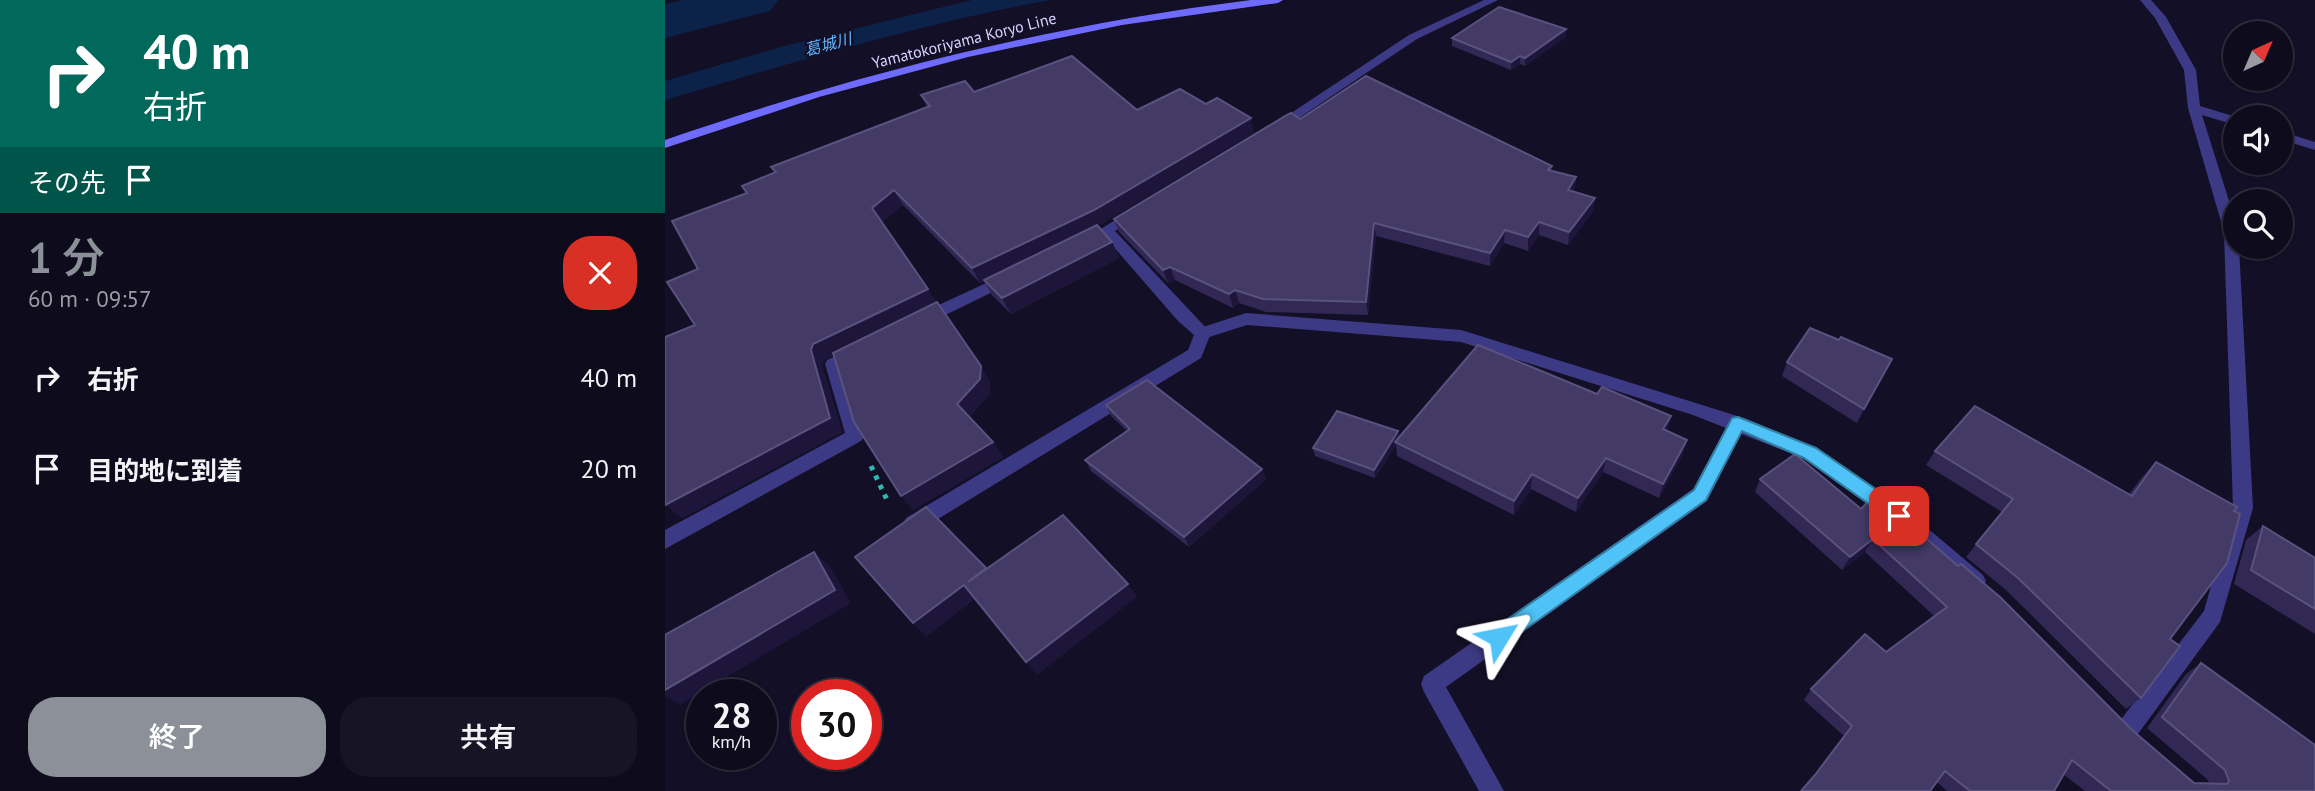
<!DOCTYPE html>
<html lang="ja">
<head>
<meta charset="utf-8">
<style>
	:root { --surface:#0e0b1c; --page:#171425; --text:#f1f3f6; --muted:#9b9ba3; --line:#2e2b3b; --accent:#8c9099 }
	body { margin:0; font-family:"PT Sans","Noto Sans JP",sans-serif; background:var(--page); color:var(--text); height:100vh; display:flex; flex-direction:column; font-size:26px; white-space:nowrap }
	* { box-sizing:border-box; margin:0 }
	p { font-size:23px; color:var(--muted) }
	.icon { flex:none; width:38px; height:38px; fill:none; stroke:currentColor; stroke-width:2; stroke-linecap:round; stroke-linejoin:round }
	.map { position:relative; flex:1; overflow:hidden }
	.side { display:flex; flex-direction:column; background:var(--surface); width:665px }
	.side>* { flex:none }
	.top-card { background:#00695c; color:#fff; overflow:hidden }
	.needle { width:46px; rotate:44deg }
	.controls { position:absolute; left:1558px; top:21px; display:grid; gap:14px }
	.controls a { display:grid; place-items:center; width:70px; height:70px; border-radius:50%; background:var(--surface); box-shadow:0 2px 5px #0004,0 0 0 2px var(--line); font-size:35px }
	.speed { position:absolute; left:21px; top:679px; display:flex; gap:14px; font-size:35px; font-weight:700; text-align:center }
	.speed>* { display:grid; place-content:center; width:91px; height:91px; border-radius:50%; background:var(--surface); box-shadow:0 2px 5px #0004,0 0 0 2px var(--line); line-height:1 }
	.speed small { font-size:18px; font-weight:400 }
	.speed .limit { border:10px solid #d22; background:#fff; color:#111 }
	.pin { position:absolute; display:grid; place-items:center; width:60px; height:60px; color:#fff; margin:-30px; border-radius:14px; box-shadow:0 4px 10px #0006 }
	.me { position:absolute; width:77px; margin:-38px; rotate:55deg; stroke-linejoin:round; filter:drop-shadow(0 0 5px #0008) }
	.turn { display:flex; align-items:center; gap:24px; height:147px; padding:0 28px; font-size:32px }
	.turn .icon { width:91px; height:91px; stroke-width:2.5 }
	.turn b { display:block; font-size:49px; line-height:60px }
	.then { display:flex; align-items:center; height:66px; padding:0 28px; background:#0003; gap:14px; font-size:26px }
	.round { display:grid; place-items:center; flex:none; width:74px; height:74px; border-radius:28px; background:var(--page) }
	.summary { display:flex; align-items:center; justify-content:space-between; height:119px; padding:0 28px }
	h1 { font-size:42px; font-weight:600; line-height:52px; color:var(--accent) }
	.cta { display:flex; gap:14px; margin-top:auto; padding:14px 28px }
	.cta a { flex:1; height:80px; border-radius:28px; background:var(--accent); color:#fff; font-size:28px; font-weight:600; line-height:80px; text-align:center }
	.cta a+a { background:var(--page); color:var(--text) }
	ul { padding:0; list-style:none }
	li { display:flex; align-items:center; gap:21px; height:91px; padding:0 28px }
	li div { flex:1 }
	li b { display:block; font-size:26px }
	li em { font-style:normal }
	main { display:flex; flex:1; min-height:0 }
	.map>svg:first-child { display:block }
	.water { fill:#0c2248 }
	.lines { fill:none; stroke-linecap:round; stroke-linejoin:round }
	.river { fill:#0c2248; fill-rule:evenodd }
	.path { stroke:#2fb8b0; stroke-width:5; stroke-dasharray:4.5 6; stroke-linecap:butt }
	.lane { fill:#3d3a85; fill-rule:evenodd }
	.street { fill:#3d3a85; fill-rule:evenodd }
	.secondary { fill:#6f6bff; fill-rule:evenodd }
	.wall { fill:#312854 }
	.shaded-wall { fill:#1d163a }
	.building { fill:#433a66; stroke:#5a527e; stroke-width:2 }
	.route { fill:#4fc3f7; stroke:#337fa1; stroke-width:2 }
	.labels { text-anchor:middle; stroke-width:5; stroke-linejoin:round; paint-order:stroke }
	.far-street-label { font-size:16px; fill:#d9d4ff; stroke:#130f26 }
	.far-water-label { font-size:16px; font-style:italic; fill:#62b6ff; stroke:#130f26 }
</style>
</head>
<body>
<main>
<section class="side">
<div class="top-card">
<div class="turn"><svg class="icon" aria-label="right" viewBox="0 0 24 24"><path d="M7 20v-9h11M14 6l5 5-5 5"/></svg><div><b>40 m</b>右折</div></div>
<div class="then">その先<svg class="icon" aria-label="arrive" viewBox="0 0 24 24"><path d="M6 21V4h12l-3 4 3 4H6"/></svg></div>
</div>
<div class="summary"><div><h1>1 分</h1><p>60 m · 09:57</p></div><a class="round" style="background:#d93025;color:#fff"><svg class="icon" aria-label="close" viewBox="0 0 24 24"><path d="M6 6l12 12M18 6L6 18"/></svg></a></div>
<ul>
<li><svg class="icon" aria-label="right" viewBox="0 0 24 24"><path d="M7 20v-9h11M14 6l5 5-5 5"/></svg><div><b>右折</b></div><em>40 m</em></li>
<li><svg class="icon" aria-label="arrive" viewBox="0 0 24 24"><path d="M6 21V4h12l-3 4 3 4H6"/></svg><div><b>目的地に到着</b></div><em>20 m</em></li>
</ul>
<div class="cta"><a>終了</a><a>共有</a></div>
</section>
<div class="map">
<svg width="1650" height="791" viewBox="0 0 1650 791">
	<rect width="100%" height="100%" fill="#130f26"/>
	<path class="water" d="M 307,0 L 386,0 C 255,23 128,63 0,100 L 0,81 L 115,47 Z"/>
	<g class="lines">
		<polygon class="river" points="18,0 113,0 105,11 0,38 0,4"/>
		<polyline class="path" points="206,466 223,502"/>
		<g class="lane">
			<polygon points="819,0 833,0 752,39 616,130 611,131 605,127 744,35"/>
			<polygon points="470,208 477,212 475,215 450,231 546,333 536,358 255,530 248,532 241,530 238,524 241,518 523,350 529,335 513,321 434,230"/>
			<polygon points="343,273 351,278 348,282 264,323 258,325 250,319 252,315"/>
			<polygon points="192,346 200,352 198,356 177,367 199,436 196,441 0,549 0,530 180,433 160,364 162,360"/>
		</g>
		<g class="street">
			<polygon points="1475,0 1486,0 1501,17 1531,70 1535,106 1571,117 1570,125 1537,115 1570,220 1570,247 1574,247 1588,508 1555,622 1470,738 1462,742 1454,738 1450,730 1454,722 1539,611 1568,508 1559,232 1523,108 1519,70 1490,18"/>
			<polygon points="1615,131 1650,142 1650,150 1615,139"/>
			<polygon points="581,313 796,330 1079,418 1152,448 1241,510 1318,575 1321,581 1318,587 1311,590 1304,587 1227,522 1138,458 1076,434 1042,501 781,687 839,791 814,791 759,692 756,684 759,676 1028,489 1061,428 1028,415 796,342 582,325 538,339 530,333 532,329"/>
		</g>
		<path class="secondary" d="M 586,0 L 618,0 L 613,3 L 457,25 L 303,57 L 154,97 L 0,148 L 0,140 C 191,74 386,25 586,0 Z"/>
	</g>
	<g class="wall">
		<polygon points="901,29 901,37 860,66 855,64 846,70 787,46 787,38"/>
		<polygon points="309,92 472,110 589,132 433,226 447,242 454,258 346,314 327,295 319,281 315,283 238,205 217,222 325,381 325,394 304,417 328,442 338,457 248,510 168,355 160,359 157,365 177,432 17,518 33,269 82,193 110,173 106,167 262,107 256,95"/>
		<polygon points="635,119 887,166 886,171 911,177 909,192 930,198 928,211 903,245 874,235 863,251 839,243 825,266 711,236 703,315 601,312 574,303 568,308 510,280 503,283 454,232 449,219"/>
		<polygon points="1174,340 1220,372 1192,423 1117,376 1122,362"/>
		<polygon points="441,405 597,469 601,479 524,547 426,471 420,460 462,431 446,416"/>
		<polygon points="733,431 734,438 1002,431 1018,454 994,498 938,472 911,512 866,489 849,515 732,456 731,445 710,478 650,456 648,448"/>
		<polygon points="1270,451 1464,494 1478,476 1491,462 1505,639 1476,698 1461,709 1342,591 1301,557 1337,512 1261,465"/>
		<polygon points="1095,479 1196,509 1467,730 1529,783 1544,784 1543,780 1482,728 1521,674 1536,663 1650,791 1420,791 1398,774 1389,791 1282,791 1272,782 1147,778 1179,736 1139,700 1146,689 1221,652 1269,616 1200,552 1177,570 1090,492"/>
		<polygon points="1598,526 1650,558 1650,634 1569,584 1581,540"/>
	</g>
	<g class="shaded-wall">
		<polygon points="901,29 901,37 860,66 860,58"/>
		<polygon points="855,56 855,64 846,70 846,62"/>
		<polygon points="586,118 589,132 435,225 315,283 307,268"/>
		<polygon points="911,177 910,190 902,203 903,190"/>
		<polygon points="229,190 238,205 216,223 207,208"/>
		<polygon points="930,198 928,211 903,245 904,232"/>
		<polygon points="874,222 874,235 863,251 863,237"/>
		<polygon points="709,223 711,236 703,315 701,302"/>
		<polygon points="840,230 839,243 825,266 825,253"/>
		<polygon points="447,242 454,258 346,314 337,298"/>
		<polygon points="505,267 510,280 503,283 498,270"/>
		<polygon points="263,289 272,304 160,359 157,365 177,432 17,518 0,505 148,344"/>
		<polygon points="570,290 574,303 568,308 564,294"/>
		<polygon points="1227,359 1220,372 1192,423 1199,409"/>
		<polygon points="316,366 325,381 325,394 302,419 292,404"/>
		<polygon points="1006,416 1003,431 994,444 998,429"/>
		<polygon points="733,431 734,439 730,442 731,445 710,478 709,470"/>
		<polygon points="1022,440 1018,454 994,498 998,484"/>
		<polygon points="328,442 338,457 248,510 236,496"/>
		<polygon points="941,458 938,472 911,512 913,498"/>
		<polygon points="597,469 601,479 524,547 519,537"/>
		<polygon points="867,474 866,489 849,515 849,501"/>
		<polygon points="1208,539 1200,552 1177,570 1185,557"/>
		<polygon points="149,552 165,566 186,603 15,705 0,696 0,690"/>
		<polygon points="463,584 472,597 372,675 361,662"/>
		<polygon points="299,585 311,598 261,637 248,623"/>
	</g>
	<g class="building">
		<polygon points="834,7 901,29 860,58 855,56 846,62 787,38"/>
		<polygon points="407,56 472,110 515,89 541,104 552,98 586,118 429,210 307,268 229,190 207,208 263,289 148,344 146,350 165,418 0,505 0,337 30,325 2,282 33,269 7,221 82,193 77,186 111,172 106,167 265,106 256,95 300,81 309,92"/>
		<polygon points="701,76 887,166 883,170 911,177 903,190 930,198 904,232 874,222 863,237 840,230 825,253 709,223 701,302 598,299 570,290 564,294 505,267 498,270 449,219 622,115 626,113 635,119"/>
		<polygon points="432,225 447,242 337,298 319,280"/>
		<polygon points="272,302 316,366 315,379 292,404 328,442 236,496 189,422 168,353"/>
		<polygon points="1145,328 1174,340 1176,337 1227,359 1199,409 1122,362"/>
		<polygon points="813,345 932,394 937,387 1006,416 998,429 1022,440 998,484 941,458 913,498 867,474 849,501 730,442"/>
		<polygon points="482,380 597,469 519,537 420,460 465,429 441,405"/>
		<polygon points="1310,406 1467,496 1491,462 1572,507 1569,511 1575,514 1562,563 1505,639 1515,646 1476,698 1353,578 1311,544 1348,499 1270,451"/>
		<polygon points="672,411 733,431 709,470 648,448"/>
		<polygon points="1130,454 1196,509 1210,494 1293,566 1296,564 1335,597 1467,730 1529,783 1562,784 1564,781 1560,770 1497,717 1536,663 1650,745 1650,791 1446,791 1407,760 1389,791 1305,791 1280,771 1265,791 1136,791 1150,775 1187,726 1146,689 1200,634 1221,652 1282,607 1208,539 1185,557 1095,479"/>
		<polygon points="261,507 321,568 303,582 398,515 463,584 361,662 299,585 248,623 190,557"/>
		<polygon points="1598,526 1650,558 1650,609 1586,570"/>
		<polygon points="149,552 170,590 0,690 0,635"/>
	</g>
	<polygon class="route" points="1073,417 1151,448 1241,510 1243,516 1241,521 1234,523 1228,521 1139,458 1077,431 1041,500 841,643 834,646 827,643 824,637 827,630 1029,490 1067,418"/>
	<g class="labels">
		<g class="far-street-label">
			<text transform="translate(299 40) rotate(-14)" y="6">Yamatokoriyama Koryo Line</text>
		</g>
		<g class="far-water-label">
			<text transform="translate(163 44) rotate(-15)" y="6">葛城川</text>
		</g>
	</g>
</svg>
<div class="controls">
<a><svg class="needle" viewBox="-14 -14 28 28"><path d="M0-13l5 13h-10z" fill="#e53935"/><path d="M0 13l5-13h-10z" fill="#9b9ba3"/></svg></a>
<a><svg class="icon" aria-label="sound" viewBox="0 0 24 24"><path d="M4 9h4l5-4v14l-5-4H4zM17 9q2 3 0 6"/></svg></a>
<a><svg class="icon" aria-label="search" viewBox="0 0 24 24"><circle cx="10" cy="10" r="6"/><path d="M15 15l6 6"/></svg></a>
</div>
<div class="speed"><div>28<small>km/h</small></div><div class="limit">30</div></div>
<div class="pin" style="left:1234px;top:516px;background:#d93025"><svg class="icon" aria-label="arrive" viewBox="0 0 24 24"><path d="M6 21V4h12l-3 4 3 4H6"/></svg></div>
<svg class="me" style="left:834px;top:637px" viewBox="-20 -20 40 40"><path d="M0-17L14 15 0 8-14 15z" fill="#4fc3f7" stroke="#fff" stroke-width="4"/></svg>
</div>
</main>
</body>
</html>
